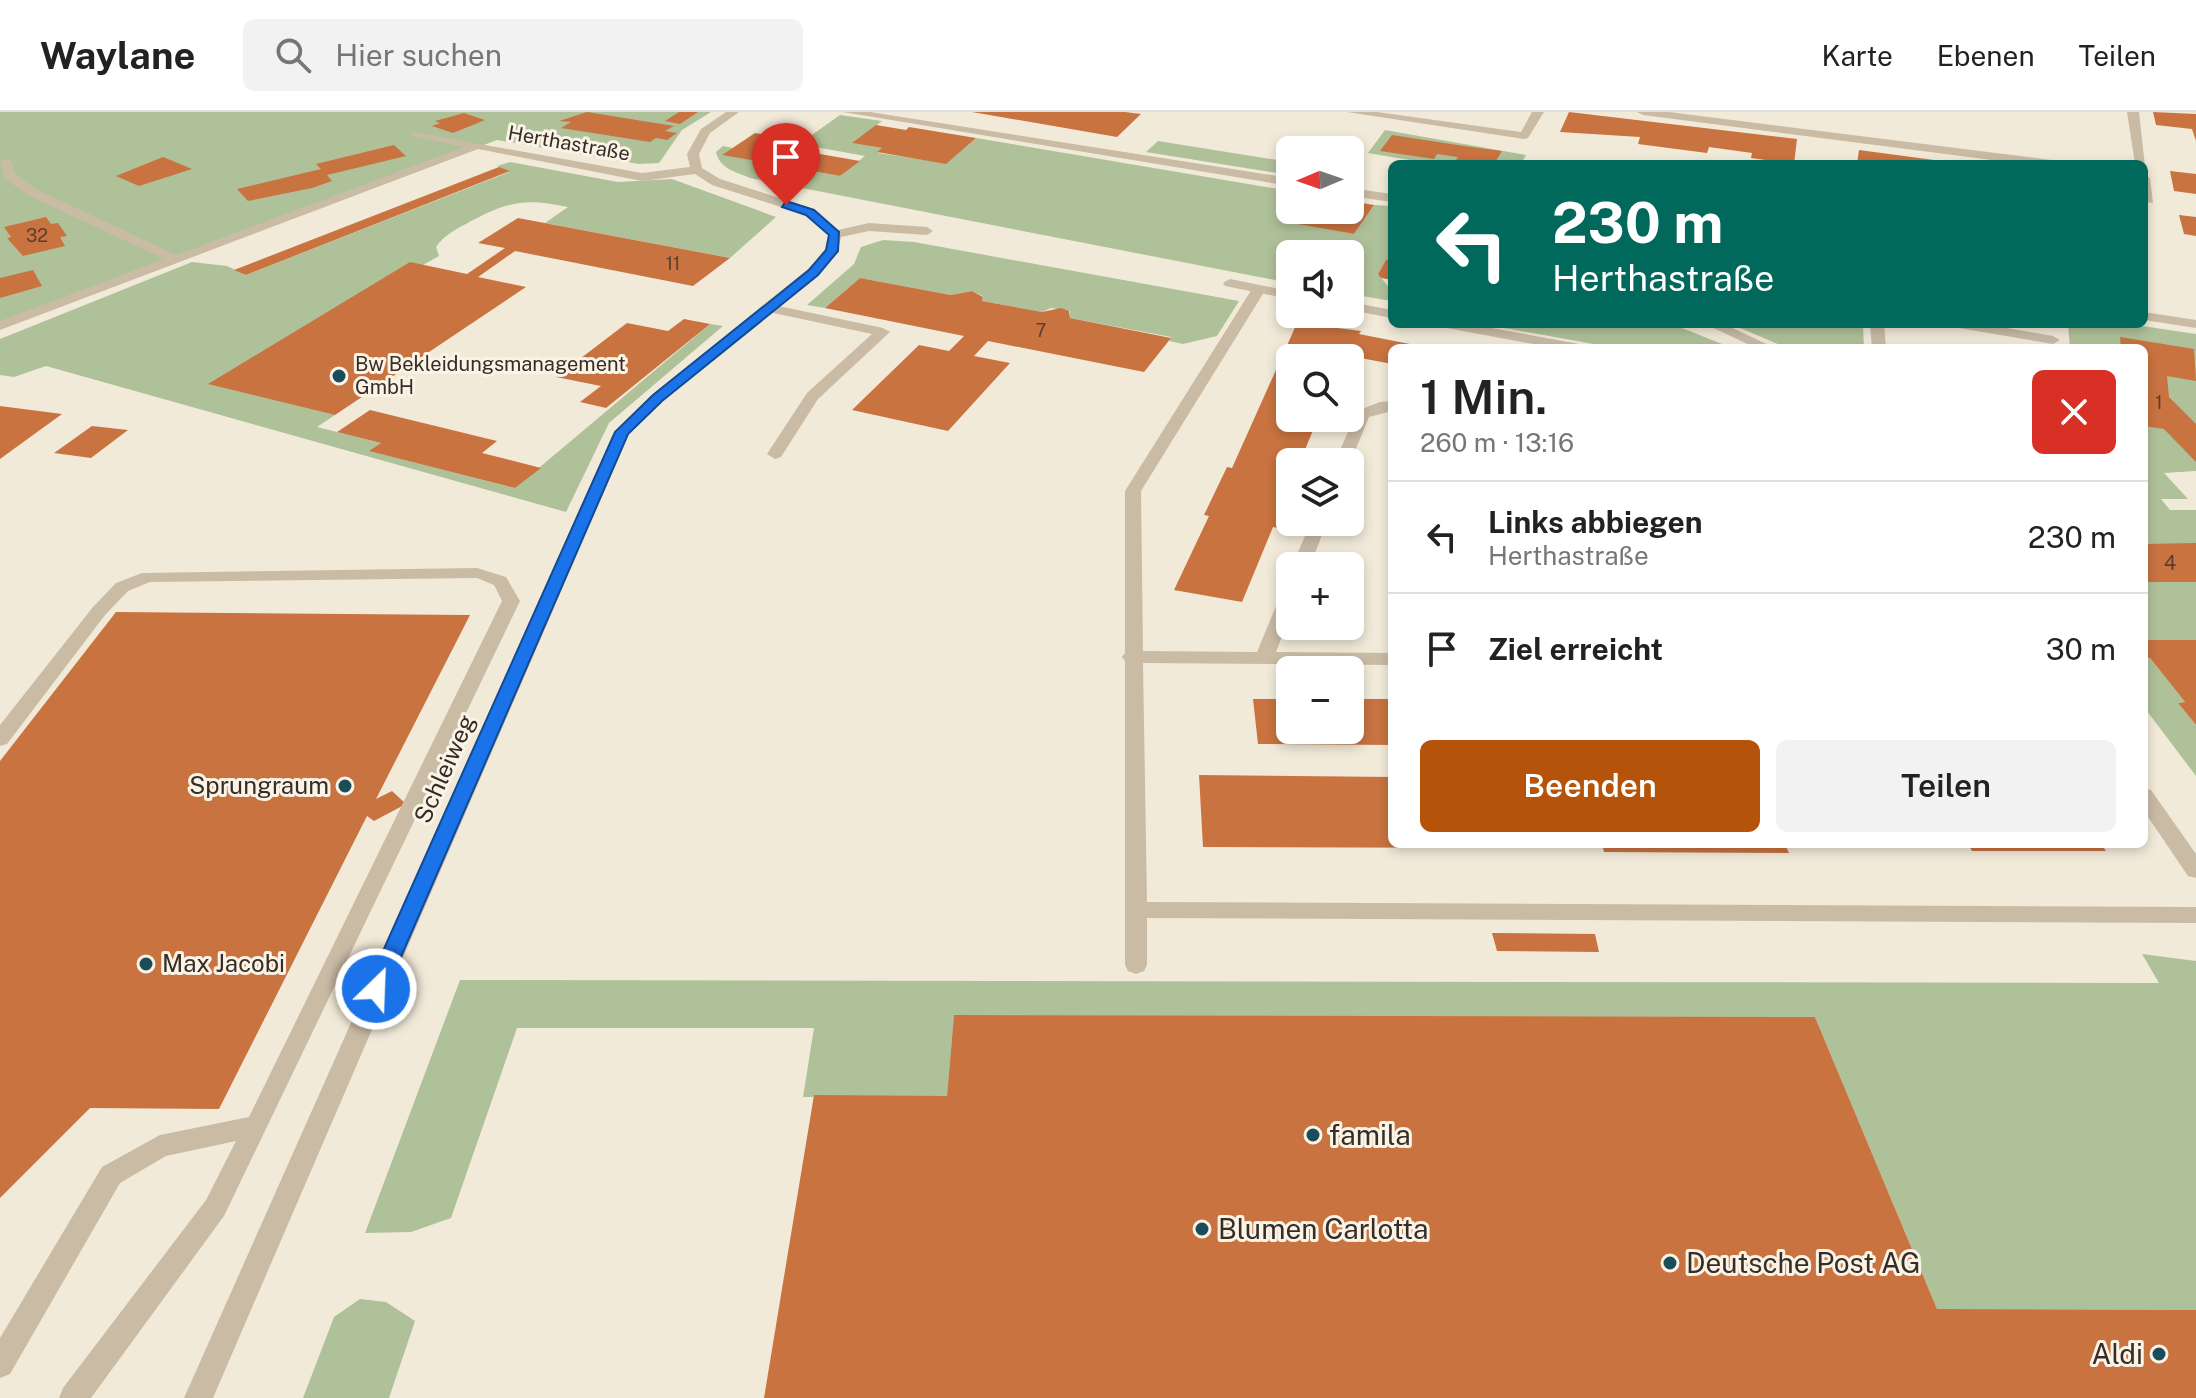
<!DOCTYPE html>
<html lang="de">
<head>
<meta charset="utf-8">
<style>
	:root { --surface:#fff; --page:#f2f2f2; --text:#222; --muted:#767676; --line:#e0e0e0; --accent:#b45309 }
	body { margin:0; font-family:"Public Sans",sans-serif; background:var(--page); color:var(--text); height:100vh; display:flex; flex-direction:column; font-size:30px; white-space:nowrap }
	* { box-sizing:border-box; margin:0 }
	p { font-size:26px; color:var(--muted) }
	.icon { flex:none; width:44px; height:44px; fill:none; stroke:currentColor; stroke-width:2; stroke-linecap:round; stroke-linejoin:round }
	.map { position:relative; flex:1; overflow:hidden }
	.drawer { position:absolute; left:1388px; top:232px; width:760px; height:504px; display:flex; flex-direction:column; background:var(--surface); border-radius:12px; box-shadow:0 4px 12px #0003 }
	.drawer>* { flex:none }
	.hud { position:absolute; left:1388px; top:48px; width:760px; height:168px; border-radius:12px; box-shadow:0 4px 12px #0003; background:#00695c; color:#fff; overflow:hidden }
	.needle { width:52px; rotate:268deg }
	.fabs { position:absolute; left:1276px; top:24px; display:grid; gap:16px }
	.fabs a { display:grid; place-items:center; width:88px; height:88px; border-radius:12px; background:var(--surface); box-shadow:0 4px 12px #0003; font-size:40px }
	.pin { position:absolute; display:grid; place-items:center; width:68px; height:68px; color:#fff; margin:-82px -34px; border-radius:50% 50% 50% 0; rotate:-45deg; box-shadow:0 0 8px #0007 }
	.pin .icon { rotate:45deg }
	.me { position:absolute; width:88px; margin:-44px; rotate:24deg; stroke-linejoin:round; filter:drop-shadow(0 0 6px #0008) }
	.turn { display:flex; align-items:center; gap:28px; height:168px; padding:0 32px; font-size:36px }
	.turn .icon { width:104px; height:104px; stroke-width:2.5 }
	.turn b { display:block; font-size:56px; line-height:68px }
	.round { display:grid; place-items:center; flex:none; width:84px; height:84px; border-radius:12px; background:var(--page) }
	.summary { display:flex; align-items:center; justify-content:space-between; height:136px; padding:0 32px }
	h1 { font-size:48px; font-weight:600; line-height:60px }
	.primary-button { display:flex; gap:16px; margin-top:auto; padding:16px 32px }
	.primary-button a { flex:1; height:92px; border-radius:12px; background:var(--accent); color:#fff; font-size:32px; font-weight:600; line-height:92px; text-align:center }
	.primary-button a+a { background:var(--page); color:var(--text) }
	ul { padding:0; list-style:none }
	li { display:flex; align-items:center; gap:24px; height:112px; padding:0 32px; border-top:2px solid var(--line) }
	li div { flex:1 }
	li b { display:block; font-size:30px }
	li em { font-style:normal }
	header { display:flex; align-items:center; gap:48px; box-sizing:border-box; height:112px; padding:0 40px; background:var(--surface); border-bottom:2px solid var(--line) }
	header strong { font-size:38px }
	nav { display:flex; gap:44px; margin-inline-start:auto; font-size:28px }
	.search { width:560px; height:72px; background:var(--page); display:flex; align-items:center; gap:20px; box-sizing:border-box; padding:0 28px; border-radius:12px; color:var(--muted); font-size:30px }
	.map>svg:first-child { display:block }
	.green { fill:#afc199 }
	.building { fill:#c97340 }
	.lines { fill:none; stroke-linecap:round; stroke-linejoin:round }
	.service { fill:#cabba5; fill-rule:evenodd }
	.minor { fill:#cabba5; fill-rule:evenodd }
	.route { fill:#1a73e8; stroke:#114b97; stroke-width:2 }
	.poi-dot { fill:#1b4c59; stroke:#faf3e6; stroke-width:3 }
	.labels { text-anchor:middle; stroke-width:6; stroke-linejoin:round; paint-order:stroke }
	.far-number-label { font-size:18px; fill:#5b3e2d }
	.far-street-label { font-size:20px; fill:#362d27; stroke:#faf3e6 }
	.far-poi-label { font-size:20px; fill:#362d27; stroke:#faf3e6; text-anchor:start }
	.number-label { font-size:20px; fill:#5b3e2d }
	.street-label { font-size:24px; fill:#362d27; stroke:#faf3e6 }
	.poi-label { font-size:24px; fill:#362d27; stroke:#faf3e6; text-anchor:end }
	.near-poi-label { font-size:28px; fill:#362d27; stroke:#faf3e6; text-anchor:start }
</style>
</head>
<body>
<header>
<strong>Waylane</strong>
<div class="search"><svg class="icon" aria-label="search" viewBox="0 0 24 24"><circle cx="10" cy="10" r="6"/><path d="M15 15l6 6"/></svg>Hier suchen</div>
<nav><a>Karte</a><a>Ebenen</a><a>Teilen</a></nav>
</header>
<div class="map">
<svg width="2196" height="1286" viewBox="0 0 2196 1286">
	<rect width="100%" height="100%" fill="#f2ead9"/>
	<g class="green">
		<polygon points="0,0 711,0 682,18 659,51 639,52 497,28 0,214"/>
		<path d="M 840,3 L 882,9 L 853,31 L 882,36 L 878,41 L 946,51 L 976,26 L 1290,79 L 1290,98 L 1327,98 L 1322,104 L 1298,112 L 1354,122 L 1374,93 L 1392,94 L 1392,146 L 1386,148 L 1378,162 L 1392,179 L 1392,189 L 1350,182 L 1350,142 L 1290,142 L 1290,171 L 750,66 C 736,60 720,57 716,40 L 723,34 L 733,36 L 723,43 L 840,64 L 865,44 L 799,32 Z"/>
		<polygon points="1385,18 1526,43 1521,52 1433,52 1368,41"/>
		<polygon points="1158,29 1290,50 1290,63 1146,40"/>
		<path d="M 510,50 L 618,70 L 672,67 L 776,105 L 730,146 L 545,111 L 568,95 C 526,86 509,89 471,109 C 457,117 445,122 436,135 L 439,144 L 210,272 L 335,303 L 317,315 L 381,331 L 370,339 L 515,376 L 710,212 L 723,214 L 609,311 L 566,400 L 46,254 L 14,265 L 0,263 L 0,227 L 192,150 L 227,154 L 246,163 L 509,60 L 497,54 Z"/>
		<polygon points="883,128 914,130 1239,189 1217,224 1183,232 1169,229 1171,225 1070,206 1070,199 1051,196 1042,200 982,189 983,184 972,179 951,183 860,166 825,196 807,193 854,152 861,135"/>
		<polygon points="1482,212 1672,212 1732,236 1616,236"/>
		<polygon points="1731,212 1863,213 1864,236 1787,236"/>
		<polygon points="2068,212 2129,212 2196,222 2196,359 2164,361 2188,387 2161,387 2170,398 2196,398 2196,528 2144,528 2144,236 2070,236"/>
		<polygon points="2144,546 2150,546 2185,590 2178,591 2196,613 2196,664 2144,595"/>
		<polygon points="2142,842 2196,849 2196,1198 1937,1197 1815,905 954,904 947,984 803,985 814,916 517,916 451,1106 411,1120 365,1121 460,868 2159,871"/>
		<polygon points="360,1187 386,1190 415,1209 389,1286 303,1286 334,1205"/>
	</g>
	<g class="building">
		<polygon points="587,0 674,14 665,19 677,21 667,28 656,26 650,30 561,16 571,10 559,9"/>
		<polygon points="679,0 698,0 680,12 665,9"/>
		<polygon points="972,0 1125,0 1141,2 1117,25"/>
		<polygon points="1569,0 1797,27 1794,52 1751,46 1752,41 1709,35 1707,41 1638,32 1640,25 1560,20"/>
		<polygon points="2153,0 2196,2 2196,29 2192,17 2156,13"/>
		<polygon points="464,1 485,8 453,21 432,14 440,11 435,9"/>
		<polygon points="876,13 906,18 909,15 976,26 946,52 877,40 882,36 852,31"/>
		<polygon points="755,21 791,27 780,35 860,49 840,64 722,43"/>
		<polygon points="1392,23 1464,34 1502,39 1494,52 1453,52 1458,45 1437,42 1434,47 1380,39"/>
		<polygon points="394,33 406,44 327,63 332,69 312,76 248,89 237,77 321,57 316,52"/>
		<polygon points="1859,38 1949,50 1949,52 1857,52"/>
		<polygon points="163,45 192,57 139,74 116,64"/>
		<polygon points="499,55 510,59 246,163 234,158"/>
		<polygon points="2170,59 2196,62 2196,82 2174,79"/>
		<polygon points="1350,89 1374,93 1354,122 1297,112 1305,101 1322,104 1327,98 1350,98"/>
		<polygon points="2179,103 2196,105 2196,124 2184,122"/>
		<polygon points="46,105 51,112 58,111 67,124 60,125 65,134 23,144 7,126 11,125 4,115"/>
		<polygon points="518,106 730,146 693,174 515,139 478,165 526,175 335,303 208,272 410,150 467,162 505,136 478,131"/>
		<polygon points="1392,146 1392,168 1381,166 1378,162 1386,148"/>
		<polygon points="33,158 42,174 0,186 0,166"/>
		<polygon points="860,166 951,183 972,179 983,185 982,189 1042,200 1061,196 1069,199 1070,206 1171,226 1144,260 988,229 974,244 1010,251 948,319 852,298 919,233 949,239 964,224 825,196"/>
		<polygon points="684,207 710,212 606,296 580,290 601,274 556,265 627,211 668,219"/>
		<polygon points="1297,211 1361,219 1359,222 1430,236 1392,236 1392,252 1350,244 1290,246 1290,306 1318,306 1300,350 1290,350 1290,386 1278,416 1273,415 1242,490 1174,478 1209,404 1204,403 1227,355 1232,356"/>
		<polygon points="2120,225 2194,237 2196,269 2167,264 2169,285 2196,312 2196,350 2164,317 2144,314 2144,236 2121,236"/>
		<polygon points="0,294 62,302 0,347"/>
		<polygon points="370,298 497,329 482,341 541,356 515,376 369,339 381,331 337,320"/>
		<polygon points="92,314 128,318 91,346 54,341"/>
		<polygon points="2196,431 2196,470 2144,470 2144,432"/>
		<polygon points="116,500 470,503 376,687 392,679 406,692 374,709 367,704 219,997 90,996 0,1086 0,649"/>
		<polygon points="2144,528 2196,528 2196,613 2178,591 2185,590 2150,546 2144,546"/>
		<polygon points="1253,587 1290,587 1290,618 1350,618 1350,587 1392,587 1392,633 1258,632"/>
		<polygon points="1199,663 1392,665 1392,732 1550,732 1550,736 1203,735"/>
		<polygon points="1602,732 1785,732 1789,741 1604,740"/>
		<polygon points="1968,732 2101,732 2106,739 1972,739"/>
		<polygon points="1492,821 1595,822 1599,840 1497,839"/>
		<polygon points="954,903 1815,905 1937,1197 2196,1198 2196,1286 764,1286 814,983 947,984"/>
	</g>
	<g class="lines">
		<g class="service">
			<polygon points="1347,0 1377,0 1521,20 1532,0 1544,0 1528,26 1524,27"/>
			<polygon points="1637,0 1669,0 2051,48 2057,52 2023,52 1643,3"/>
			<polygon points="2127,0 2139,0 2145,54 2135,52"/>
			<polygon points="2144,62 2150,66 2153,91 2144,90"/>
			<polygon points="1259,173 1266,177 1141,379 1143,539 1257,540 1281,482 1290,477 1290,504 1276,540 1392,541 1392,553 1143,551 1147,790 2196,795 2196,811 1147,806 1147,853 1144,859 1136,862 1128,859 1125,853 1125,549 1122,545 1125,541 1125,379 1252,177"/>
			<polygon points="769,192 883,216 890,220 818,287 781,345 775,347 767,342 807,281 872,222 764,199 762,196"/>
			<polygon points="1705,212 1724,212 1775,236 1756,236"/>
			<polygon points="1870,212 1884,212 1886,236 1872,236"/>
			<polygon points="1952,212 1984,212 2053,224 2060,228 2053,232 1959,216"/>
			<polygon points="1392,289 1392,299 1369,305 1350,351 1335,350 1357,299 1380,290"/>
			<polygon points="1311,410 1327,410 1310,454 1292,454"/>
			<polygon points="477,456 506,465 520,489 224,1104 91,1286 59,1286 63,1276 206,1088 236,1029 166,1044 120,1071 10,1262 0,1266 0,1226 102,1055 160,1023 249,1005 502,489 494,473 477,466 150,470 128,479 105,503 7,632 0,634 0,613 93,495 116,471 142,461"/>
		</g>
		<g class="minor">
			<polygon points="726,0 739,0 710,21 699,42 702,56 720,67 814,97 838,118 869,111 927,115 933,119 927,123 869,119 841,125 838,139 818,163 662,289 629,322 213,1286 184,1286 614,320 652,283 808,157 826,138 828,123 806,103 712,73 695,62 642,69 478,37 0,218 0,209 164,147 30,84 5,67 0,49 10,47 15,62 38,78 176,143 464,35 412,24 412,20 642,61 690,55 687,42 701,17"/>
			<polygon points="843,0 870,0 1290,66 1290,74"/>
			<polygon points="1350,76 1392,82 1392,90 1350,84"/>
			<polygon points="1230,167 1290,179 1290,187 1225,174 1223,171"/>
			<polygon points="1350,190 1392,198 1392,206 1350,198"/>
			<polygon points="2144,200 2196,208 2196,216 2144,208"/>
			<polygon points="1440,212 1470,212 1579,232 1586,236 1555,236 1447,216"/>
			<polygon points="2144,676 2151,678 2196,742 2196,766 2188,764 2144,699"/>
		</g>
	</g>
	<polygon class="route" points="786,89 814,98 839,120 838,139 818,163 662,289 628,322 387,877 384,883 369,883 366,877 615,320 653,283 809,158 826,138 829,123 806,103 782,95"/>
	<g class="poi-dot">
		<circle cx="339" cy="264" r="8"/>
		<circle cx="345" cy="674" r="8"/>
		<circle cx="146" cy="852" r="8"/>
		<circle cx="1313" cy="1023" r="8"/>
		<circle cx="1202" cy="1117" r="8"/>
		<circle cx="1670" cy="1151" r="8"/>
		<circle cx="2159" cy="1242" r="8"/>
	</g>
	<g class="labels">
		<g class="far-number-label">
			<text x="37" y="130">32</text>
			<text x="673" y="158">11</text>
			<text x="1041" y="225">7</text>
			<text x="2159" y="297">1</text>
		</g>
		<g class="far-street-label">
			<text transform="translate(569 31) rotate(10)" y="7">Herthastraße</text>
		</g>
		<g class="far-poi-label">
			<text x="355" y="259">Bw Bekleidungsmanagement<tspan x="355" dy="23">GmbH</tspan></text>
		</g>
		<g class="number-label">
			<text x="2170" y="458">4</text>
		</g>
		<g class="street-label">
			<text transform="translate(445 657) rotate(-66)" y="8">Schleiweg</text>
		</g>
		<g class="poi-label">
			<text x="329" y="682">Sprungraum</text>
			<text x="162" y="860" text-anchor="start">Max Jacobi</text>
		</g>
		<g class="near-poi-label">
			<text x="1329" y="1033">famila</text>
			<text x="1218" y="1127">Blumen Carlotta</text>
			<text x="1686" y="1161">Deutsche Post AG</text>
			<text x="2143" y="1252" text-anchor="end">Aldi</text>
		</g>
	</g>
</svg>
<div class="fabs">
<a><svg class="needle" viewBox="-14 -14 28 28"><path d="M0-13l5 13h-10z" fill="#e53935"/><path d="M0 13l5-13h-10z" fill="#767676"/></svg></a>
<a><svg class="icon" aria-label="sound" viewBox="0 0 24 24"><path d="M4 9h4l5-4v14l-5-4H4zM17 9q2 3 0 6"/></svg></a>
<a><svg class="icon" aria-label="search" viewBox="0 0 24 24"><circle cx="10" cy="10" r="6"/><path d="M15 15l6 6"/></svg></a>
<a><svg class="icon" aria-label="layers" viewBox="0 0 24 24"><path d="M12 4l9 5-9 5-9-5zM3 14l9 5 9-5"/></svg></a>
<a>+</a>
<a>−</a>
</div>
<div class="pin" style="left:786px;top:93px;background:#d93025"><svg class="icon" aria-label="arrive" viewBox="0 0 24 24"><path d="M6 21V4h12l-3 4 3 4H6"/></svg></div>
<svg class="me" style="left:376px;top:877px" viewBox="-20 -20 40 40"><circle r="17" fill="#1a73e8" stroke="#fff" stroke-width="3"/><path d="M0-11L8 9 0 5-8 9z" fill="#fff"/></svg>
<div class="hud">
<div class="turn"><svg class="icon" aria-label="left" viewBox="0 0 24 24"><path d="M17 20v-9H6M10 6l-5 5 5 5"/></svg><div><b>230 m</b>Herthastraße</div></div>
</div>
<section class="drawer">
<div class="summary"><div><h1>1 Min.</h1><p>260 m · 13:16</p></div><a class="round" style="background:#d93025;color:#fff"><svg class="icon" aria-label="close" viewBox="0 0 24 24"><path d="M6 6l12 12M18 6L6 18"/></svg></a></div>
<ul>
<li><svg class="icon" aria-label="left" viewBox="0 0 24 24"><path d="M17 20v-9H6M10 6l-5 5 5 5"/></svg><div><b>Links abbiegen</b><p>Herthastraße</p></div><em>230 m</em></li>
<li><svg class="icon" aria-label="arrive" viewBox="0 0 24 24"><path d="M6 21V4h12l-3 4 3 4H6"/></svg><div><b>Ziel erreicht</b></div><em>30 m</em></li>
</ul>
<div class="primary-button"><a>Beenden</a><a>Teilen</a></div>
</section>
</div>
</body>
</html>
